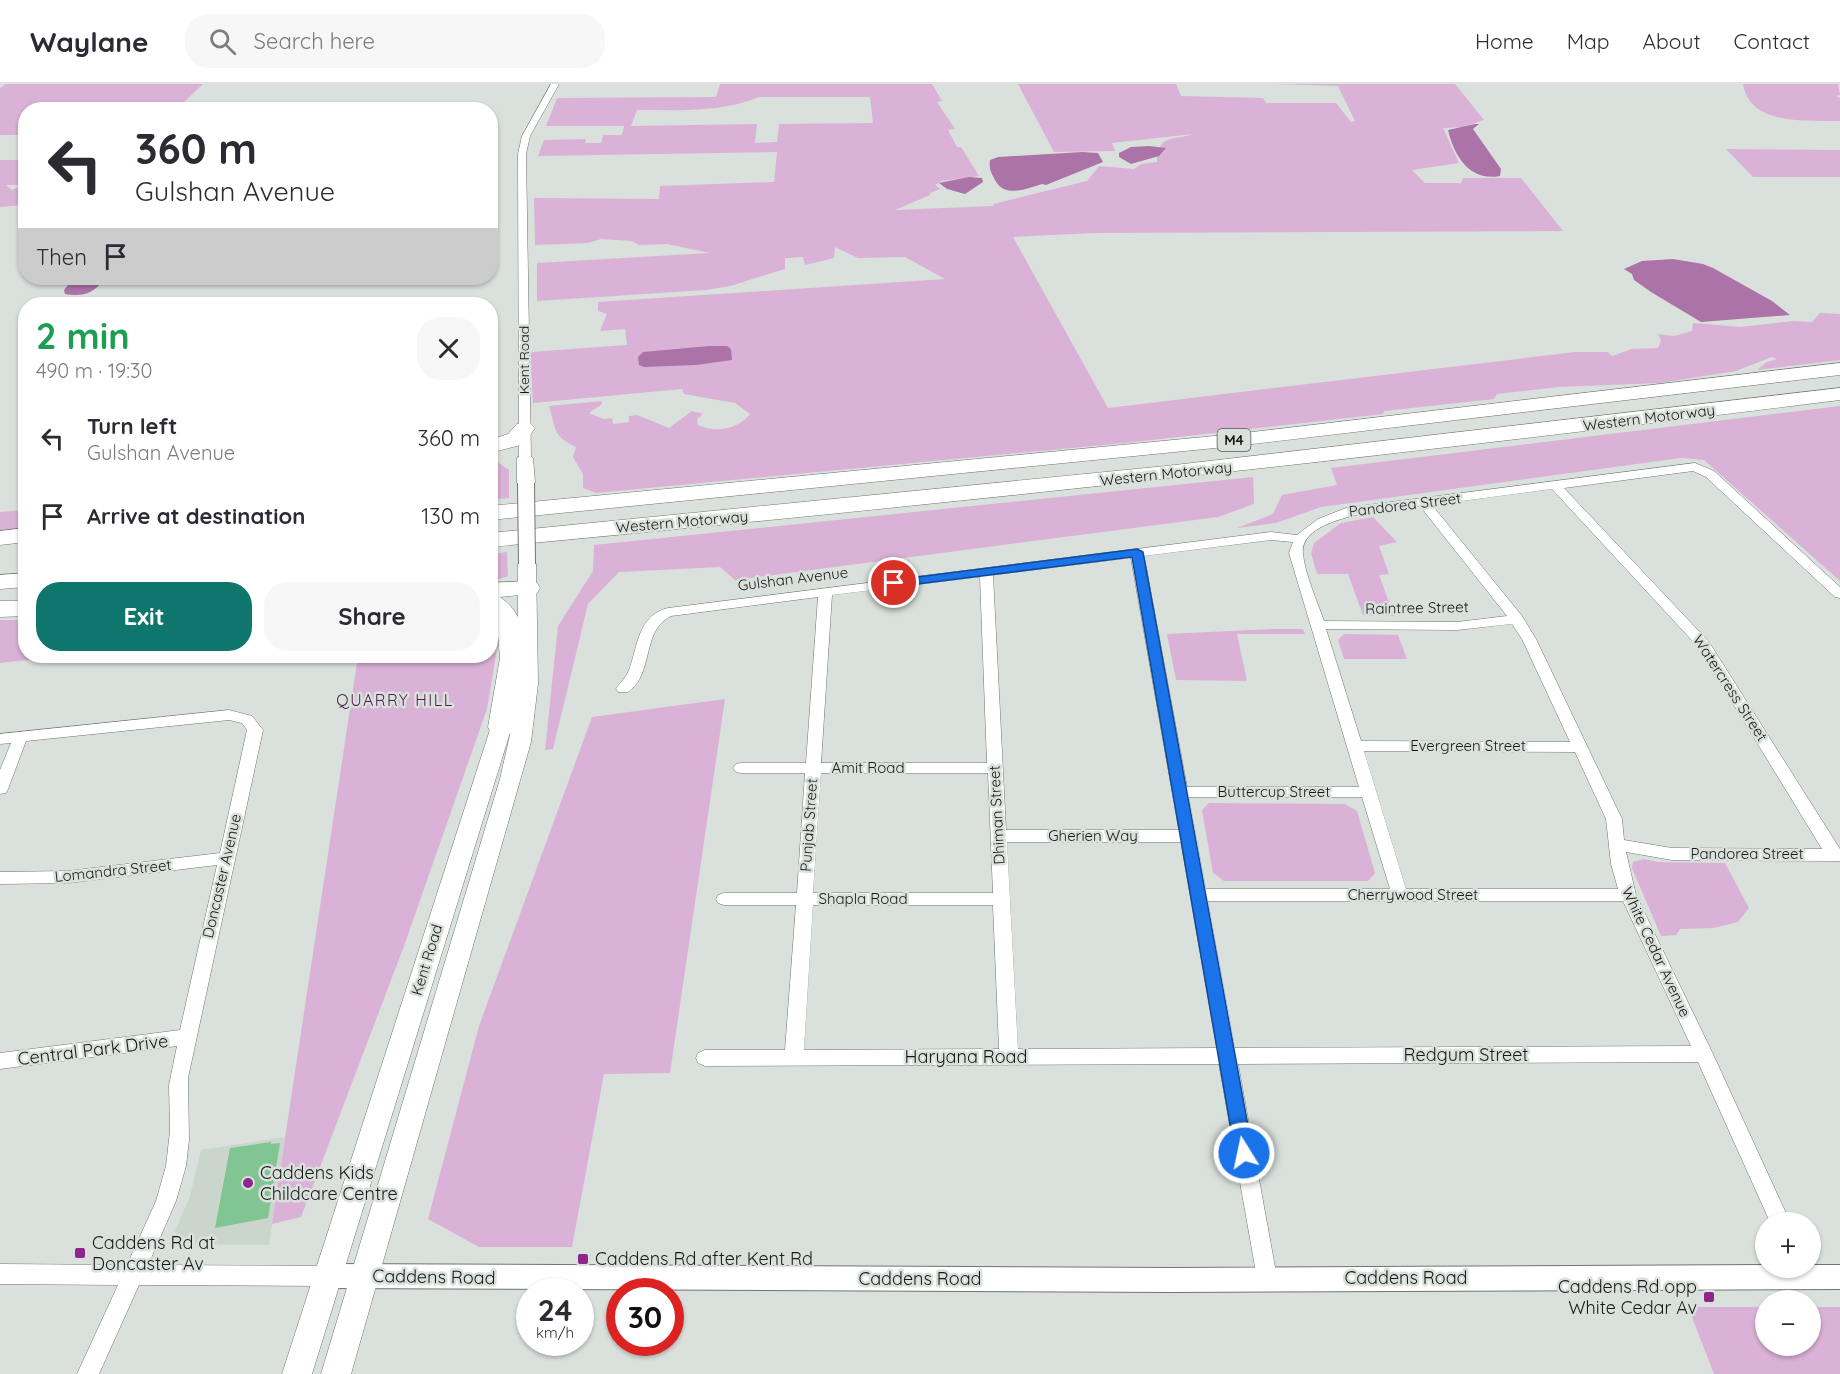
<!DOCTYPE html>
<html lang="en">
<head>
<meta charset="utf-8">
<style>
	:root { --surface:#fff; --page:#f7f7f7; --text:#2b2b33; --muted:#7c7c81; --line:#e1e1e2; --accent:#0f766e }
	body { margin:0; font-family:Quicksand,sans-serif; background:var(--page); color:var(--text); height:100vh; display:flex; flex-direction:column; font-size:22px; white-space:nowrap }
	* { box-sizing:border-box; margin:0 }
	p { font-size:20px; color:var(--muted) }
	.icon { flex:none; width:33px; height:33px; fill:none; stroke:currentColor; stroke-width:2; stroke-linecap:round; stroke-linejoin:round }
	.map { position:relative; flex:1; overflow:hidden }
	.panel { position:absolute; left:18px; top:213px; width:480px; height:366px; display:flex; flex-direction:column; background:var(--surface); border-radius:24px; box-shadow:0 2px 4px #0004 }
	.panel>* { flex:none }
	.banner { position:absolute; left:18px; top:18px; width:480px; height:183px; border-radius:24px; box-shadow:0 2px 4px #0004; background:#fff; color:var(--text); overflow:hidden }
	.tools { position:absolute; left:1755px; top:1128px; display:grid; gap:12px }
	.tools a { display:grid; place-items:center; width:66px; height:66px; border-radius:50%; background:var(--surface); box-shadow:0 2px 4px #0004; font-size:30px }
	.speed { position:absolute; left:516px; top:1194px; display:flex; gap:12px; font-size:30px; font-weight:700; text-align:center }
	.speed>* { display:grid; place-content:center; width:78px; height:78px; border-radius:50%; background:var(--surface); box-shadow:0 2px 4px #0004; line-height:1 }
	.speed small { font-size:15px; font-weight:400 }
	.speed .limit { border:9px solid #d22; background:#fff; color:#111 }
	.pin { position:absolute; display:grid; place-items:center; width:51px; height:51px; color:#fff; margin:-26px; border:3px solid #fff; border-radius:50%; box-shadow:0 2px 6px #0007 }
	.me { position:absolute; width:66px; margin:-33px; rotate:350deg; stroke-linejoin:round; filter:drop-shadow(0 0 4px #0008) }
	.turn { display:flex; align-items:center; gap:21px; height:126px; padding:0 18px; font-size:27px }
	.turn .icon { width:78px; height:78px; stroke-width:2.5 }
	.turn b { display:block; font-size:42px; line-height:51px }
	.then { display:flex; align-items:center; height:57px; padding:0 18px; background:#0003; gap:12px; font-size:22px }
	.round { display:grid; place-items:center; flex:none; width:63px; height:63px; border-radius:24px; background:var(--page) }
	.overview { display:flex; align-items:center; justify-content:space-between; height:102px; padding:0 18px }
	h1 { font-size:36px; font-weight:800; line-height:45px; color:#1e9e55 }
	.action { display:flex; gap:12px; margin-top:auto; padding:12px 18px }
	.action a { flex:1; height:69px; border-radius:24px; background:var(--accent); color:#fff; font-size:24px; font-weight:800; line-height:69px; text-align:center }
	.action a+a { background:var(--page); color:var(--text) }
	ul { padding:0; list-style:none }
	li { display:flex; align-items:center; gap:18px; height:78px; padding:0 18px }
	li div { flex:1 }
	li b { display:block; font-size:22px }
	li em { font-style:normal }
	header { display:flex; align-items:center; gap:36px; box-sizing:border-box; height:84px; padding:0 30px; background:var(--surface); border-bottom:2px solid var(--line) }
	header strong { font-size:28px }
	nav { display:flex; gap:33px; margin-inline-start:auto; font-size:21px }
	.search { width:420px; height:54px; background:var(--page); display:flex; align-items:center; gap:15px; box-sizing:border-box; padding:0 21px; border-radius:24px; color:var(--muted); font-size:22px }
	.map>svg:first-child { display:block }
	.built { fill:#cad6cc }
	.green { fill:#dab1d7; fill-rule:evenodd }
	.water { fill:#ac73a8 }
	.building { fill:#81c592 }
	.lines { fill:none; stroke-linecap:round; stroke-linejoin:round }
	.minor-casing { stroke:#707571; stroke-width:1 }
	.tertiary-casing { stroke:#707571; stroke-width:2 }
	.secondary-casing { stroke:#707571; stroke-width:1 }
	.motorway-casing { stroke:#707571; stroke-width:1 }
	.minor { fill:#fff; fill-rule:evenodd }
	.tertiary { fill:#fff; fill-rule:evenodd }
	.secondary { fill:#fff; fill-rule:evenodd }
	.motorway { fill:#fff; fill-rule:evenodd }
	.secondary-bridge-casing { stroke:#707571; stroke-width:18; stroke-linecap:butt }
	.secondary-bridge { stroke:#fff; stroke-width:16 }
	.route { fill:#1a73e8; stroke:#114b97; stroke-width:1.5 }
	.poi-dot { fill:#8e268b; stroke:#dae1dc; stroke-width:2 }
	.labels { text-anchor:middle; stroke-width:5; stroke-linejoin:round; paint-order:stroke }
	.far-street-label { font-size:14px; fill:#181a19; stroke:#dae1dc }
	.shield { fill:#dae1dc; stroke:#525654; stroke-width:1.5 }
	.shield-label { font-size:14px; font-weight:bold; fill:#181a19 }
	.street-label { font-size:15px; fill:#181a19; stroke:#dae1dc }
	.neighbourhood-label { font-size:16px; letter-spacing:1.5px; fill:#4f1d4d; stroke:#dae1dc }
	.near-street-label { font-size:18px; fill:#181a19; stroke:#dae1dc }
	.near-poi-label { font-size:18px; fill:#181a19; stroke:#dae1dc; text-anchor:start }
</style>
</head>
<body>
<header>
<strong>Waylane</strong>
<div class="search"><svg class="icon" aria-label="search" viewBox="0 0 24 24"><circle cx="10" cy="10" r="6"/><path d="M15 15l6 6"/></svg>Search here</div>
<nav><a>Home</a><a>Map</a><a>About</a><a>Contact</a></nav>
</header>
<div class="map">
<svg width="1840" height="1290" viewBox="0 0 1840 1290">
	<rect width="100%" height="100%" fill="#dae1dc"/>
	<polygon class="built" points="285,1053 269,1161 184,1160 175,1147 190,1112 201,1066"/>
	<g class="green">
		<polygon points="6,0 203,0 177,25 26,26 25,51 0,51 0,4"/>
		<path d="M 720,0 L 932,0 L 942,17 L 937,18 L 955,45 L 948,46 L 957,63 L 961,63 L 979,92 L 942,97 L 935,101 L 940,105 L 930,109 L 930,111 L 895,126 L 994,122 L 993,120 L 1087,97 L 1099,82 L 1134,85 L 1141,80 L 1157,78 C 1158,49 1174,57 1193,50 L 1112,59 L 1115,67 L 1054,68 L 1018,0 L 1176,0 L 1181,12 L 1263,14 L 1266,19 L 1336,19 L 1351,38 L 1355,37 L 1338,2 L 1275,0 L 1455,0 L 1484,36 L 1463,43 L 1443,44 L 1459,79 L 1412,86 L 1425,99 L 1461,99 L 1463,94 L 1521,94 L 1563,147 L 1093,149 L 1013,153 L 1108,324 L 1575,268 L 1608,268 L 1612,272 L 1632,265 L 1658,264 L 1661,256 L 1658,250 L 1674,252 L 1692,247 L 1693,239 L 1740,243 L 1793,237 L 1812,238 L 1820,229 L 1840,230 L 1840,276 L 1757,286 L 1767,278 L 1777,275 L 1772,273 L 1736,287 L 1660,299 L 1558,303 L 1497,310 L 1494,315 L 1384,327 L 1383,330 L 1125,359 L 596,409 L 583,404 L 583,390 L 573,373 L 576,363 C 552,352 556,344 549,322 L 602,317 L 602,320 L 589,329 L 603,335 L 612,334 L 613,340 L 629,338 L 629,332 L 637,331 L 669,344 L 692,327 L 703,330 L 697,335 L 698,341 C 716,349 737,346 750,330 L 735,319 L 684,310 L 682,305 L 533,319 L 530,268 L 627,261 L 625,245 L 600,247 L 607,230 L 598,227 L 598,218 L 945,195 L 905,173 L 858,174 L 835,163 L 834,174 L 805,181 L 803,173 L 785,174 L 785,185 L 730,202 L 706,206 L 537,217 L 537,179 L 710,169 L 667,160 L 639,161 L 632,157 L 601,155 L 588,159 L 535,161 L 534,114 L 659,115 L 660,102 L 774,98 L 777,68 L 538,72 L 544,56 L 586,55 L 585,59 L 601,59 L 603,51 L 622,51 L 624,42 L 546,42 L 557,14 L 716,13 ZM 759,13 L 870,13 L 873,39 L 779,40 L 777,58 L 755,59 L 757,40 L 631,42 L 637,26 C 677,26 721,29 759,13 Z"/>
		<path d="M 1743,0 L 1838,0 L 1840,11 L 1836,12 L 1840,14 L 1840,37 C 1808,36 1750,43 1743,0 Z"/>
		<polygon points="1726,65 1840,66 1840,93 1753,93"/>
		<polygon points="0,76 25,76 25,86 22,89 25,90 25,95 18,101 6,101 12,106 25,100 25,121 0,123"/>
		<polygon points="1840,322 1840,497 1704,376 1681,374 1321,423 1276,439 1237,444 1273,430 1282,411 1337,401 1331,384"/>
		<polygon points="497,378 509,386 509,414 491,416 491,379"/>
		<polygon points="1253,393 1254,420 1218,433 735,496 720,483 619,488 588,520 553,665 545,666 558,542 593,487 594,461"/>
		<polygon points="25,426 25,445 0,447 0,428"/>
		<polygon points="1373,433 1397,458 1379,462 1389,490 1379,491 1394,532 1363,531 1348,490 1317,490 1311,469 1314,459 1341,439"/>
		<polygon points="507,468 508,492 491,498 491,470"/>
		<polygon points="0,536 25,536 26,572 65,572 0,579"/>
		<polygon points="491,540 499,553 487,625 404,862 301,1133 272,1140 358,572 490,572"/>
		<polygon points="1272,545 1303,545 1305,550 1237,550 1247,597 1176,596 1167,550"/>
		<polygon points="1344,550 1398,551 1407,575 1344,575 1338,556"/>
		<polygon points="725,615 670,989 604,990 572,1163 479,1163 428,1135 479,942 592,633"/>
		<polygon points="1209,719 1345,720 1357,727 1375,789 1368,797 1224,797 1213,789 1202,726"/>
		<polygon points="1644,775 1658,778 1725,779 1749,824 1738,838 1713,844 1680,845 1676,851 1661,852 1632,784 1633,778"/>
		<polygon points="1688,1223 1765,1223 1766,1262 1810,1262 1811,1223 1840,1223 1840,1290 1714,1290"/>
	</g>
	<g class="water">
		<path d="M 1475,40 L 1479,40 L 1473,45 L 1501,85 L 1500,92 C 1470,98 1454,72 1448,46 Z"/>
		<polygon points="1149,62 1166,64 1159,72 1131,80 1119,73 1119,69 1131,63"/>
		<path d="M 1082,68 L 1098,69 L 1103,78 L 1046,101 L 1042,100 C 1025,105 1003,115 994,94 C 990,87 989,83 990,76 L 998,73 Z"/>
		<polygon points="969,93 982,94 983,98 965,110 947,105 939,99"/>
		<polygon points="1673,175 1703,180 1713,184 1772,217 1790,231 1701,238 1651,208 1634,196 1632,190 1624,185 1642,177"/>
		<path d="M 81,194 L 101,194 L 103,196 C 94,210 81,213 65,210 L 64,206 L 72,196 Z"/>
		<polygon points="709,262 727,262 731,265 732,276 696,281 644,283 639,281 638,273 643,268"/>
	</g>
	<polygon class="building" points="271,1058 271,1060 280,1059 268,1134 215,1144 230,1064"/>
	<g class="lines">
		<g class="minor-casing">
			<g id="minor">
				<polygon points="551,0 559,0 530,52 526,70 531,374 525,378 519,374 518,70 522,52"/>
				<path d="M 1695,379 L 1714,387 L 1840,503 L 1840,514 L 1835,513 L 1706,393 L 1693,387 L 1564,404 L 1709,558 L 1840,765 L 1840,777 L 1672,776 L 1626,768 L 1636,811 L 1713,970 L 1790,1138 L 1770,1138 L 1698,978 L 1238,980 L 1277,1194 L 1274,1201 L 1267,1204 L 1260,1201 L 1257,1194 L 1219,980 L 705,982 L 698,979 L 696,974 L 698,969 L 705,966 L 785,966 L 796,821 L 724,821 L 718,819 L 716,815 L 718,811 L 724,809 L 797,809 L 805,689 L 741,689 L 736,688 L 733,684 L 736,680 L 741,679 L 806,679 L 818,513 L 671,532 C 647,544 651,572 640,594 C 637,600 633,604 628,608 L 618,608 L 616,605 C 620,598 626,594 629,586 C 638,562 638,531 668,524 L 1271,448 L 1297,451 L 1318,435 L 1346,424 ZM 1552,405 L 1699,564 L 1822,765 L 1672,764 L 1624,756 L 1622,735 L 1536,555 L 1522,532 L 1432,421 ZM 1420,422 L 1507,532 L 1457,538 L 1324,537 C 1317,517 1305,490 1303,470 C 1298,431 1395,425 1420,422 ZM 1271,456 L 1293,458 L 1289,469 L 1359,703 L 1187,703 L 1144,472 ZM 1131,474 L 1179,746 L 1006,746 L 993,491 ZM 980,493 L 987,679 L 821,679 L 832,511 ZM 1512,540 L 1522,555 L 1570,658 L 1361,657 L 1326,545 L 1457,546 ZM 1364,667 L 1575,668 L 1606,735 L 1611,780 L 1618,805 L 1406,805 ZM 821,689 L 988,689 L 993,809 L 813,809 ZM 1189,713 L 1362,713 L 1390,805 L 1206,805 ZM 1007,758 L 1181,758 L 1217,964 L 1018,965 ZM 1208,817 L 1623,817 L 1691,962 L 1235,964 ZM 813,821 L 993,821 L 999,965 L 804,966 Z"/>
				<polygon points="229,626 252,632 263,646 188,994 189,1056 186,1082 176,1117 148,1181 328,1182 335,1185 338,1192 335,1199 328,1202 139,1201 99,1290 77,1290 118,1201 0,1200 0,1180 127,1181 156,1117 166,1082 170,1047 169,1001 177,962 0,985 0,969 180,946 217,781 68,799 0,800 0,788 68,787 220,769 247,646 242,639 229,636 26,657 8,705 6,709 0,710 0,686 11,659 0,660 0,650"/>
			</g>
		</g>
		<g class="tertiary-casing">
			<polygon id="tertiary" points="328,1180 1172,1184 1766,1181 1766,1184 1810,1184 1810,1181 1840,1181 1840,1205 1172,1208 328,1204 319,1200 315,1192 319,1184"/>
		</g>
		<g class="secondary-casing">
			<g id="secondary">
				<polygon points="525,369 533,374 535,399 532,403 520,403 517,399 517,374"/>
				<polygon points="527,474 534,476 536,480 538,600 531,658 351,1290 321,1290 500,695 512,642 312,1290 282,1290 497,624 500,619 507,617 515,620 518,600 518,480 520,476"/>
			</g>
		</g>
		<g class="motorway-casing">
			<g id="motorway">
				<polygon points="1840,279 1840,291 1235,362 490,436 490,422 1235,350"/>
				<path d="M 1840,304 L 1840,316 C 1391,372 941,421 490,463 L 490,449 L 1166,382 Z"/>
				<polygon points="524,338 531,340 535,344 524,360 490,369 490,356 508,350 517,340"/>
				<polygon points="26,444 26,458 0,461 0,447"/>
				<polygon points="26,489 26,503 0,505 0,491"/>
				<path d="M 528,497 L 537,499 L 540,504 L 537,509 L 500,513 C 542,542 522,601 514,643 L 511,649 L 501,652 L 491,649 L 488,643 L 500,574 L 497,539 L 490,529 L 490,499 Z"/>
				<polygon points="0,517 26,517 26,532 0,533"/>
			</g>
		</g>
		<use href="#minor" class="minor"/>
		<use href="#tertiary" class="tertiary"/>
		<use href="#secondary" class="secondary"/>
		<use href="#motorway" class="motorway"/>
		<g class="secondary-bridge-casing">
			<polyline id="secondary-bridge" points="526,399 527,480"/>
		</g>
		<use href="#secondary-bridge" class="secondary-bridge"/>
	</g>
	<polygon class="route" points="1137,465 1143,468 1253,1069 1251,1074 1244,1077 1238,1074 1235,1069 1132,473 894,503 888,499 894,496"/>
	<g class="poi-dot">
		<circle cx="248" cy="1099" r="6"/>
		<rect x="74" y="1163" width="12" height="12" rx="3"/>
		<rect x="577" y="1169" width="12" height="12" rx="3"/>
		<rect x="1703" y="1207" width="12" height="12" rx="3"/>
	</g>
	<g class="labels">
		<g class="far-street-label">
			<text transform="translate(524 276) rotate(-90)" y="5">Kent Road</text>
		</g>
		<rect class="shield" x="1217.5" y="345" width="33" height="22" rx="4.5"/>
		<g class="shield-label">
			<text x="1234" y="361">M4</text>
		</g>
		<g class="street-label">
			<text transform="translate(1649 334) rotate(-7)" y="5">Western Motorway</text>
			<text transform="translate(1166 390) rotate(-6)" y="5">Western Motorway</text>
			<text transform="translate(1405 421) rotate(-7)" y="5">Pandorea Street</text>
			<text transform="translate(682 438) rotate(-5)" y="5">Western Motorway</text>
			<text transform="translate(793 495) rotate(-7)" y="5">Gulshan Avenue</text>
			<text transform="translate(1417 524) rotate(-1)" y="5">Raintree Street</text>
			<text transform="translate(1730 604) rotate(57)" y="5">Watercress Street</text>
			<text x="1468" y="667">Evergreen Street</text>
			<text x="868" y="689">Amit Road</text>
			<text x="1274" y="713">Buttercup Street</text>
			<text transform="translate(997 731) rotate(-93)" y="5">Dhiman Street</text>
			<text transform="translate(809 741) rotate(-86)" y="5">Punjab Street</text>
			<text x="1093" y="757">Gherien Way</text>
			<text x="1747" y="775">Pandorea Street</text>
			<text transform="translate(113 787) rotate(-6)" y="5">Lomandra Street</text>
			<text transform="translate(222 792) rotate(-77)" y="5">Doncaster Avenue</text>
			<text x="1413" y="816">Cherrywood Street</text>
			<text x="863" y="820">Shapla Road</text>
			<text transform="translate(1656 868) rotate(65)" y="5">White Cedar Avenue</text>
			<text transform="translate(427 876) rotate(-73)" y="5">Kent Road</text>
		</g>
		<g class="neighbourhood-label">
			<text x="395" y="622">QUARRY HILL</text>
		</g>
		<g class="near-street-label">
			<text transform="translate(93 966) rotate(-7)" y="6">Central Park Drive</text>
			<text x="1466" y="977">Redgum Street</text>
			<text x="966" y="979">Haryana Road</text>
			<text transform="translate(434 1193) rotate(1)" y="6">Caddens Road</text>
			<text x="1406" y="1200">Caddens Road</text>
			<text x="920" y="1201">Caddens Road</text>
		</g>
		<g class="near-poi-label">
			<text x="260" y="1095">Caddens Kids<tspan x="260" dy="21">Childcare Centre</tspan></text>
			<text x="92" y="1165">Caddens Rd at<tspan x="92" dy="21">Doncaster Av</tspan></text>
			<text x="595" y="1181">Caddens Rd after Kent Rd</text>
			<text x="1697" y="1209" text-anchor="end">Caddens Rd opp<tspan x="1697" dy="21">White Cedar Av</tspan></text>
		</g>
	</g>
</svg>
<div class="tools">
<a>+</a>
<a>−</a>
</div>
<div class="speed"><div>24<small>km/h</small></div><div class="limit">30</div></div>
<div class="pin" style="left:894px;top:499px;background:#d93025"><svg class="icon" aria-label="arrive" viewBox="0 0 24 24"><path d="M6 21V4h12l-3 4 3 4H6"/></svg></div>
<svg class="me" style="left:1244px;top:1069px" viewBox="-20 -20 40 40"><circle r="17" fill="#1a73e8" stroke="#fff" stroke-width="3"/><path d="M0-11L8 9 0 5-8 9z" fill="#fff"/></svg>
<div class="banner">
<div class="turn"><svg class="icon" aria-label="left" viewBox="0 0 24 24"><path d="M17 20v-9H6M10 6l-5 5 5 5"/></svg><div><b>360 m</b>Gulshan Avenue</div></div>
<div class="then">Then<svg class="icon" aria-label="arrive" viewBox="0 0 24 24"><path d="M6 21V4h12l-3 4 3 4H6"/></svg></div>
</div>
<section class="panel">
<div class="overview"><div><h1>2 min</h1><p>490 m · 19:30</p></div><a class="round"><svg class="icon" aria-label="close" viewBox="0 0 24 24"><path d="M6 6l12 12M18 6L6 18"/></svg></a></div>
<ul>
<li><svg class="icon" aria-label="left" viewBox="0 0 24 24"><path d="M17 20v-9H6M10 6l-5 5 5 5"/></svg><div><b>Turn left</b><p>Gulshan Avenue</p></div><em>360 m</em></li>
<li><svg class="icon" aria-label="arrive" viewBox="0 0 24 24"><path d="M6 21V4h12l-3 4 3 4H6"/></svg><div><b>Arrive at destination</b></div><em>130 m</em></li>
</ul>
<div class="action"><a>Exit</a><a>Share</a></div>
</section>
</div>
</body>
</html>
